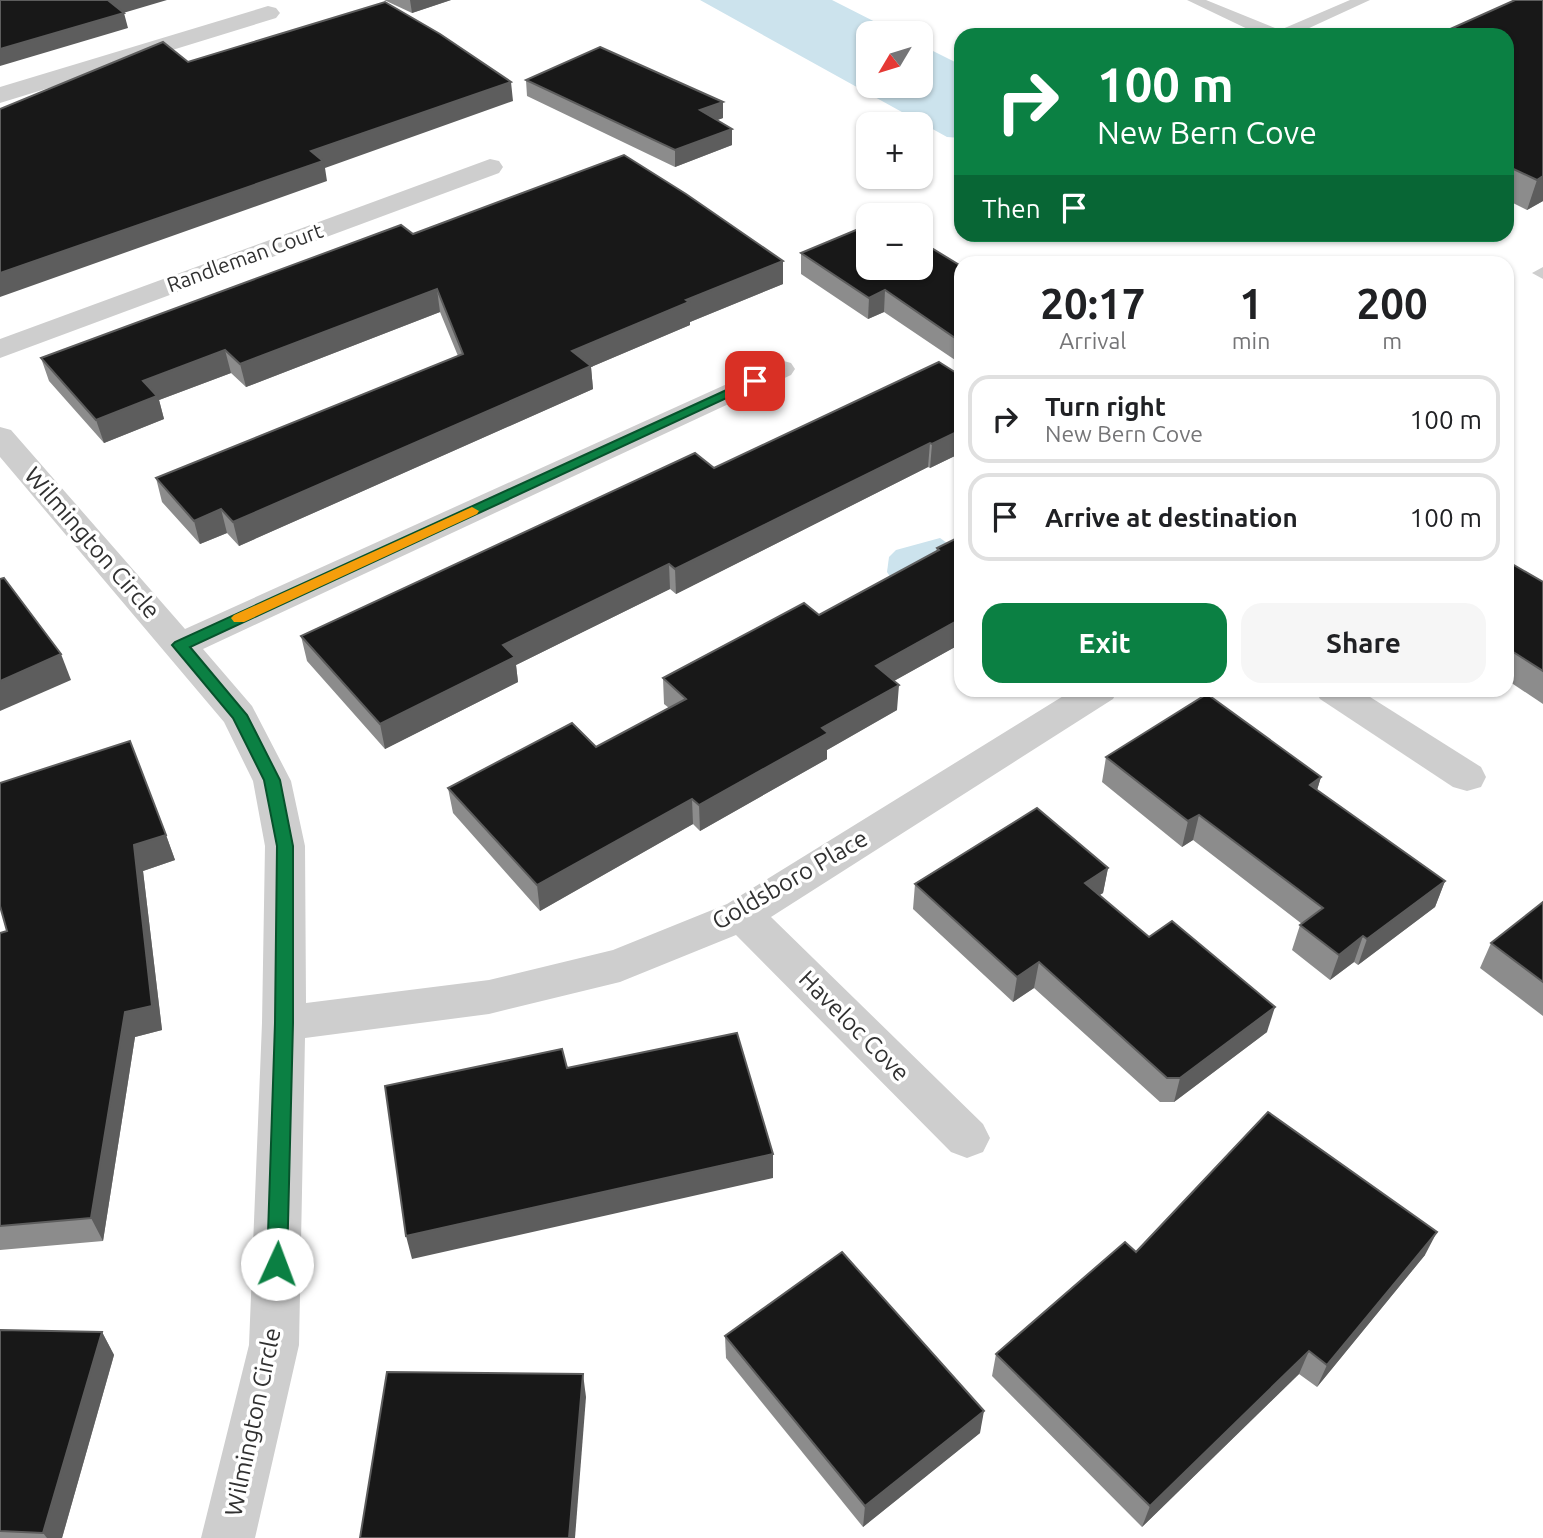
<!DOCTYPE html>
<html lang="en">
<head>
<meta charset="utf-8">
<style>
	:root { --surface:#fff; --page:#f6f6f6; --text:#202124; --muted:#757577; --line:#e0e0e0; --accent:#0b8043 }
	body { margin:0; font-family:Ubuntu,sans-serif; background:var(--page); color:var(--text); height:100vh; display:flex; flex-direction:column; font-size:26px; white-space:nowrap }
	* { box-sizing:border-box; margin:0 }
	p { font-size:23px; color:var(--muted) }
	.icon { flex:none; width:38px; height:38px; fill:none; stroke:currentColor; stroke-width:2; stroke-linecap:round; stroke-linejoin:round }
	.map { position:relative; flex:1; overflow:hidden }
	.panel { position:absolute; left:954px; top:256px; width:560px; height:441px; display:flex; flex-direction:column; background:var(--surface); border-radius:21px; box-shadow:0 2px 5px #0004 }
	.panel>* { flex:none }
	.hud { position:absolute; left:954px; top:28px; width:560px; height:214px; border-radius:21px; box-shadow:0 2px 5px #0004; background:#0b8043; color:#fff; overflow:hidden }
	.needle { width:46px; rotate:232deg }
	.controls { position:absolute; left:856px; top:21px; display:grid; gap:14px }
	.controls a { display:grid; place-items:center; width:77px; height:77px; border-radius:14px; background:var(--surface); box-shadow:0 2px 5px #0004; font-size:35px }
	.pin { position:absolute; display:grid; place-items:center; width:60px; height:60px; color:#fff; margin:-30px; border-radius:14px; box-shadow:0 4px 10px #0006 }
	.me { position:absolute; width:77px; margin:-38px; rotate:2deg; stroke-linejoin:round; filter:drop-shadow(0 0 5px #0008) }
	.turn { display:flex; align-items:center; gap:24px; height:147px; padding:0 28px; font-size:32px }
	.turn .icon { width:91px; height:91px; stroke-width:2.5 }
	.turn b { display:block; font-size:49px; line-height:60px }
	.then { display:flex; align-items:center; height:66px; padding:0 28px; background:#0003; gap:14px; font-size:26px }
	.eta { display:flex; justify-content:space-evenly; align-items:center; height:119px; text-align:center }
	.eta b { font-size:42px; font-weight:600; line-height:49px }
	.button { display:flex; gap:14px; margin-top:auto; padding:14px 28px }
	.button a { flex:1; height:80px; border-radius:21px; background:var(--accent); color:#fff; font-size:28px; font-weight:600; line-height:80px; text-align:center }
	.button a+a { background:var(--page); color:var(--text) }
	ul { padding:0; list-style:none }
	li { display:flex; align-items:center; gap:21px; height:88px; margin:0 14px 10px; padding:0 14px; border:4px solid var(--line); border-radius:21px }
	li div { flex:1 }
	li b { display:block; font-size:26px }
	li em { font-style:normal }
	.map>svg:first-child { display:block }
	.water { fill:#cce3ed }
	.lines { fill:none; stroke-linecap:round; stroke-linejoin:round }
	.lane { fill:#cecece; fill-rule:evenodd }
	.street { fill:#cecece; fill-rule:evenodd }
	.wall { fill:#8c8c8c }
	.shaded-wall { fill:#5d5d5d }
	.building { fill:#181818; stroke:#5d5d5d; stroke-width:2 }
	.route { fill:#0b8043; stroke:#07532c; stroke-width:2 }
	.slow { fill:#f59e0b }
	.labels { text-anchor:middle; stroke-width:7; stroke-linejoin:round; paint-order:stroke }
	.far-street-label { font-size:21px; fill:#313131; stroke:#fff }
	.street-label { font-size:24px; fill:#313131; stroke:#fff }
</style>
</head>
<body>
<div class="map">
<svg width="1543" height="1538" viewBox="0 0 1543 1538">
	<rect width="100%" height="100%" fill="#fff"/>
	<g class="water">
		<polygon points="700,0 832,0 897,33 868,33 868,86 920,86 921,45 961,65 961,138 947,137"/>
		<polygon points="940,538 954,548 891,578 887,572 889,557 896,550"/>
	</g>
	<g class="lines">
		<g class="lane">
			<polygon points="1187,0 1206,0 1280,30 1350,0 1370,0 1294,35 1258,34"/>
			<polygon points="1543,267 1543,279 1532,273"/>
		</g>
		<g class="street">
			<polygon points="268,6 276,8 280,13 276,18 0,103 0,87"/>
			<polygon points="490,159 499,161 503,167 499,173 0,358 0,339"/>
			<polygon points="780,360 791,363 795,369 791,375 203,649 252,706 291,781 305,846 306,1003 489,980 613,950 727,904 1073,690 1118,690 1113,699 771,917 983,1124 990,1138 983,1152 967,1158 951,1152 736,935 620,982 489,1014 305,1038 299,1345 255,1538 201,1538 249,1345 262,1023 265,846 253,781 224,722 0,457 0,427 11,430 185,629"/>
			<polygon points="1315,690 1359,690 1481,767 1486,777 1481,787 1467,791 1453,787 1320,699"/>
		</g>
	</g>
	<g class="wall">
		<polygon points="384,0 451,0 412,13"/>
		<polygon points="1507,35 1543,201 1527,210 1507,200"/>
		<polygon points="526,80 723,102 723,118 717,120 732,129 732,145 675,167 527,96"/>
		<polygon points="413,234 783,284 690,322 690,325 591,367 593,389 239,546 227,533 200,544 162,502 156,478 458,356 440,312 246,387 231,373 159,400 164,419 104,443 49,381 41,358"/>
		<polygon points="801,253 961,266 961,364 884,312 868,319 801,274"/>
		<polygon points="961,376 961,453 930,468 928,467 676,594 670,589 516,665 518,682 385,749 307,661 301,636 714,468"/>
		<polygon points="961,536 961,651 955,647 894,681 897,710 827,750 827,759 700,831 693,824 540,911 453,813 448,788 596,747 669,708 664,704 663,678 819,615 936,552 937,548"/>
		<polygon points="1507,561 1543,582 1543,704 1507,680"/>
		<polygon points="1106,757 1321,777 1317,790 1445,881 1435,907 1358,965 1354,962 1330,980 1292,950 1300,925 1302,924 1193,840 1182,847 1102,782"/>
		<polygon points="166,835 175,860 143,871 162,1030 135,1037 103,1241 0,1250 0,933 7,931"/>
		<polygon points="1108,868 1103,893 1099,895 1149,937 1267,1032 1174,1102 1160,1102 1034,988 1013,1002 913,909 915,884"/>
		<polygon points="1543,902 1543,1016 1480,968 1491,943"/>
		<polygon points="1136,1252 1425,1255 1317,1387 1299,1374 1142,1527 992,1376 996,1354"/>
		<polygon points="0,1330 102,1332 114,1355 62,1538 0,1538"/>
		<polygon points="725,1336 980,1433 863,1527 726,1358"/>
	</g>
	<g class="shaded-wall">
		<polygon points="111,0 167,0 113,16 109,1"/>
		<polygon points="410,0 451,0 412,13"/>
		<polygon points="124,13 128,28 0,66 0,49"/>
		<polygon points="511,82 513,101 325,168 327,181 0,297 0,273 311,151"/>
		<polygon points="723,102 723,118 701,126 700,110"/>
		<polygon points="732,129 732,145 675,167 675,150"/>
		<polygon points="1543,176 1543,201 1527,210 1537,180"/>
		<polygon points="783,261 783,284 690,322 690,325 591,367 593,389 239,546 233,522 572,351 686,300"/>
		<polygon points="437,289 440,312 246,387 240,364"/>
		<polygon points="885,290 884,312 868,319 869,298"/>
		<polygon points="225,350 231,373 159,400 164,419 104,443 96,420 143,381"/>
		<polygon points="961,430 961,453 930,468 932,444"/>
		<polygon points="930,443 928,467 676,594 675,569"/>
		<polygon points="221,509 227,533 200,544 194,521"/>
		<polygon points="669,564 670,589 516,665 518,682 385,749 380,724 503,645"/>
		<polygon points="957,621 955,647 874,692 876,666"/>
		<polygon points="61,654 71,680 0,711 0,681"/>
		<polygon points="899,685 897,710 827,750 827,759 700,831 699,805 822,728"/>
		<polygon points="1321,777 1313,803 1310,785"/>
		<polygon points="692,799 693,824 540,911 537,885"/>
		<polygon points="1199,815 1193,840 1182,847 1188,821"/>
		<polygon points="166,835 175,860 143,871 162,1030 135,1037 103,1241 91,1218 134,845"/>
		<polygon points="1108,868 1103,893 1080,908 1085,883"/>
		<polygon points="1445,881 1435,907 1358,965 1367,939"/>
		<polygon points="1363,936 1354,962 1330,980 1339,955"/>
		<polygon points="1039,962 1034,988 1013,1002 1017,977"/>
		<polygon points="1275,1007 1267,1032 1174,1102 1180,1078"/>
		<polygon points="773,1154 773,1178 412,1259 406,1236"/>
		<polygon points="1437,1232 1425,1255 1317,1387 1327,1365"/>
		<polygon points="102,1332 114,1355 62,1538 47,1538 43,1533"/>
		<polygon points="1309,1351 1299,1374 1142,1527 1150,1506"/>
		<polygon points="583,1374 586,1397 575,1538 569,1538"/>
		<polygon points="984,1411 980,1433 863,1527 865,1506"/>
	</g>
	<g class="building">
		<polygon points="0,0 111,0 109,1 124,13 0,49"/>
		<polygon points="1515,0 1543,0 1543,176 1537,180 1507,166 1507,35 1437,35"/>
		<polygon points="385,2 440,34 511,82 311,151 323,161 0,273 0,109 163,42 188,62"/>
		<polygon points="600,47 723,102 700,110 732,129 675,150 526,80"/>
		<polygon points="624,155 686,194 783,261 686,300 689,302 572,351 591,366 233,522 221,509 194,521 156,478 463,354 437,289 240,364 225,350 143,381 157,396 96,420 41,358 401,225 413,234"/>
		<polygon points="868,225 868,268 920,268 920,241 961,266 961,342 885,290 869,298 801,253"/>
		<polygon points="939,362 961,376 961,430 932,444 930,443 675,569 669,564 503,645 515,657 380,724 301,636 695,453 714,468"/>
		<polygon points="961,536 961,624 957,621 876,666 899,685 822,728 828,733 699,805 692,799 537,885 448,788 572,723 596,747 686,699 663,678 804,603 819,615 939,550 937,548"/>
		<polygon points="1507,561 1543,582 1543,671 1507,648"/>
		<polygon points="4,578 61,654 0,681 0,579"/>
		<polygon points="1207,694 1321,777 1310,785 1445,881 1367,939 1363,936 1339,955 1300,925 1323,908 1199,815 1188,821 1106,757"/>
		<polygon points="130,741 166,835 134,845 152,1006 125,1012 91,1218 0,1226 0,933 7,931 0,906 0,783"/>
		<polygon points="1037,808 1108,868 1085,883 1149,937 1172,921 1275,1007 1180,1078 1167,1078 1039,962 1017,977 915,884"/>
		<polygon points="1543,902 1543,982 1491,943"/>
		<polygon points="737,1033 773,1154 406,1236 385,1086 562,1049 567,1068"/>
		<polygon points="1268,1112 1437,1232 1327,1365 1309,1351 1150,1506 996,1354 1125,1242 1136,1252"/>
		<polygon points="842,1252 984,1411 865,1506 725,1336"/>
		<polygon points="0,1330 102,1332 43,1533 0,1531"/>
		<polygon points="387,1372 583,1374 569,1538 360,1538"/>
	</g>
	<polygon class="route" points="755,377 761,381 759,383 190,647 247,715 280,780 293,846 293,1023 287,1264 284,1271 277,1273 270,1271 267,1264 275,1023 277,846 264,780 233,718 172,645 175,642"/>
	<polygon class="slow" points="472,507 479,511 477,514 244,622 234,622 231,618 234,615"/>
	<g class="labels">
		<g class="far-street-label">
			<text transform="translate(245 258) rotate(-20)" y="7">Randleman Court</text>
		</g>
		<g class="street-label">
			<text transform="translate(92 543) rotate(49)" y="8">Wilmington Circle</text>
			<text transform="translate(790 880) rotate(-30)" y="8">Goldsboro Place</text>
			<text transform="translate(854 1026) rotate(45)" y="8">Haveloc Cove</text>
			<text transform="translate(253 1422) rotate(-78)" y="8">Wilmington Circle</text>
		</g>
	</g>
</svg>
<div class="controls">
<a><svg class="needle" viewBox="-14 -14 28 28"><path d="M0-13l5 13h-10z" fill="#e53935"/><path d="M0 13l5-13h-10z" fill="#757577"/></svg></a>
<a>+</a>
<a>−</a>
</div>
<div class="pin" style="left:755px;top:381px;background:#d93025"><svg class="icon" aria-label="arrive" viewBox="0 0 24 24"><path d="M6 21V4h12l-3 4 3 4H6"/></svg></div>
<svg class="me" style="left:277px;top:1264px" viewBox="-20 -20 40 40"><circle r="19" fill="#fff"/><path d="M0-13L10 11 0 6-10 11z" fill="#0b8043"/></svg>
<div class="hud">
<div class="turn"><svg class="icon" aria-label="right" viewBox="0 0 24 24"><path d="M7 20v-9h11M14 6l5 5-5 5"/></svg><div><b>100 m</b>New Bern Cove</div></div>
<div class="then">Then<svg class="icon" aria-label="arrive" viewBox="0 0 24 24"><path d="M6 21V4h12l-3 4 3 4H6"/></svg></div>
</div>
<section class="panel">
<div class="eta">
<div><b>20:17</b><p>Arrival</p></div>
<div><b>1</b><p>min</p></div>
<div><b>200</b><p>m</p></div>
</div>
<ul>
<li><svg class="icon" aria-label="right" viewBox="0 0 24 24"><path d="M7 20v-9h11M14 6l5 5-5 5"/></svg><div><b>Turn right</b><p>New Bern Cove</p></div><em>100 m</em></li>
<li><svg class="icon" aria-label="arrive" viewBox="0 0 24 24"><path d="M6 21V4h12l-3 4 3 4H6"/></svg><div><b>Arrive at destination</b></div><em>100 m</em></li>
</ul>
<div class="button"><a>Exit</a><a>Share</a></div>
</section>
</div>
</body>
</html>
